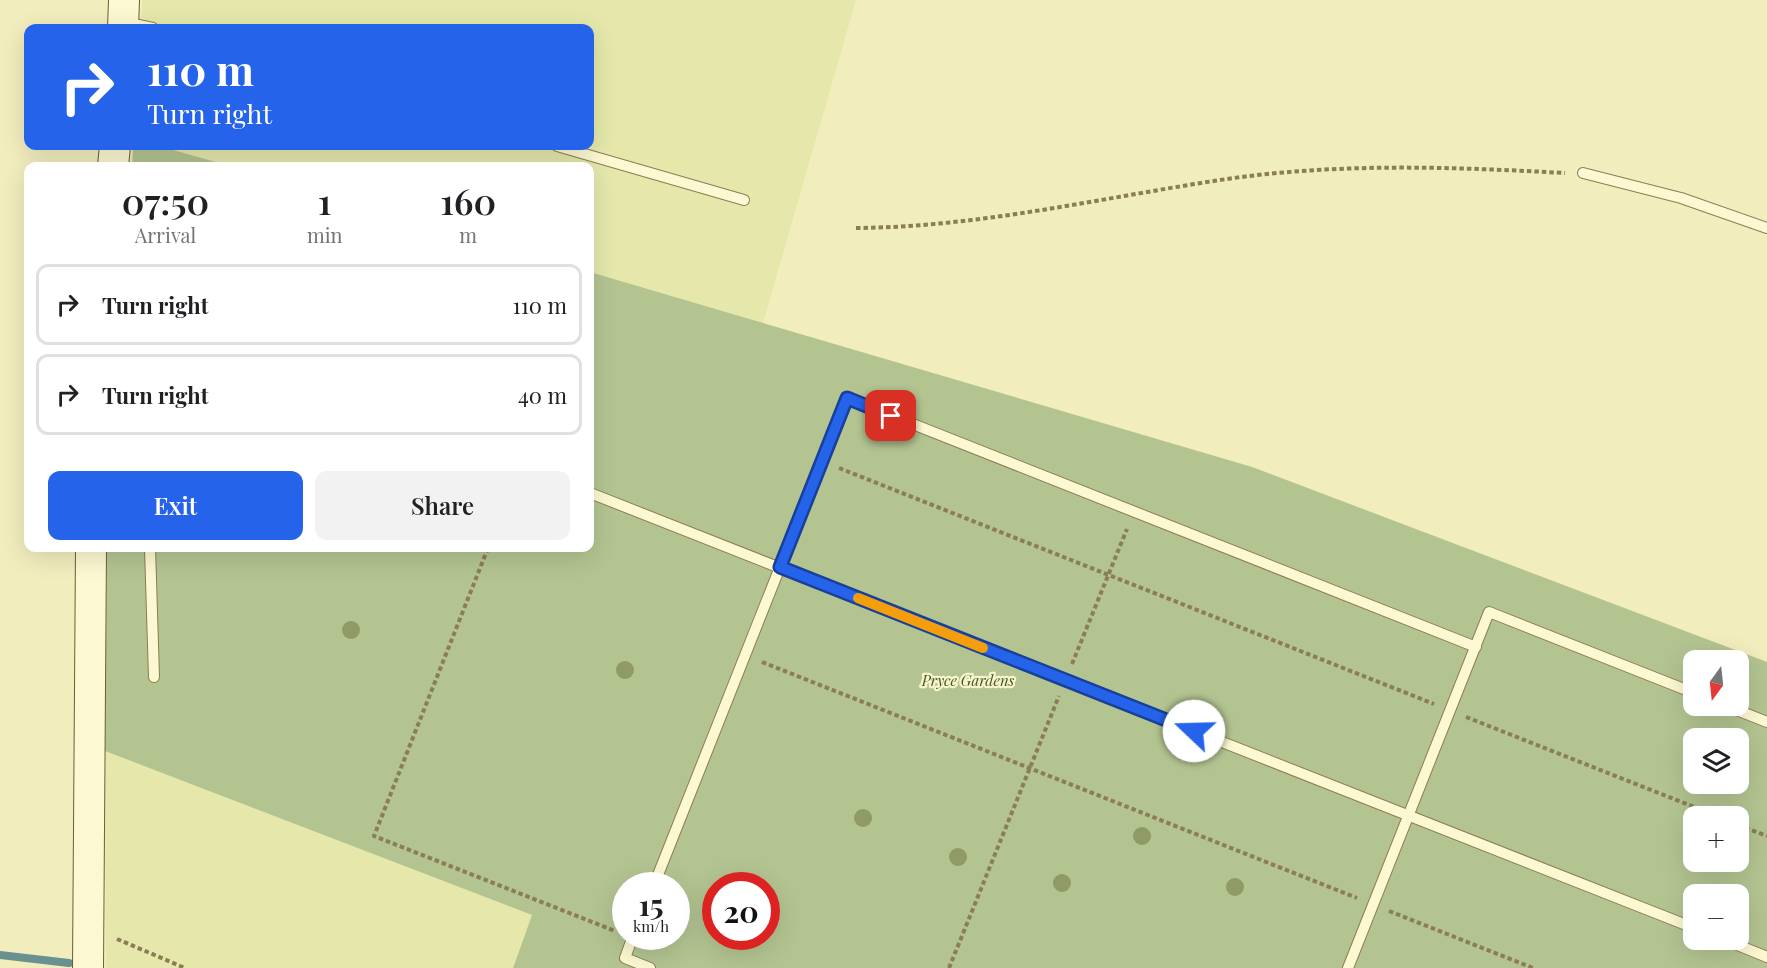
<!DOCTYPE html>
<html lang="en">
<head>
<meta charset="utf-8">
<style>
	:root { --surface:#fff; --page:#f2f2f2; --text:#202124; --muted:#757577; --line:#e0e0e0; --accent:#2563eb }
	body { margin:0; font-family:"Playfair Display",serif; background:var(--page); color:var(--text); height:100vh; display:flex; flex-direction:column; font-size:22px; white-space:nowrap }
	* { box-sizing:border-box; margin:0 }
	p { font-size:20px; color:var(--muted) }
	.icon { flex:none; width:33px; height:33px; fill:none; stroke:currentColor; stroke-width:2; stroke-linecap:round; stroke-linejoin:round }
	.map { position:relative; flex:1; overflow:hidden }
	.details { position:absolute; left:24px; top:162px; width:570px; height:390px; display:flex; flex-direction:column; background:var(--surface); border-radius:12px; box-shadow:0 6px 24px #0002 }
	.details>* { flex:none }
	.hud { position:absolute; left:24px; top:24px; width:570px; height:126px; border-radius:12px; box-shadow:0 6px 24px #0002; background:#2563eb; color:#fff; overflow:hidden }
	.needle { width:39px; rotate:195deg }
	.tools { position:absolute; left:1683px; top:650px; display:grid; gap:12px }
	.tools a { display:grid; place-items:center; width:66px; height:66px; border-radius:12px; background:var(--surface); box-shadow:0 6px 24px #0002; font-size:30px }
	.speed { position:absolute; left:612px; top:872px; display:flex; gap:12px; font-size:30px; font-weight:700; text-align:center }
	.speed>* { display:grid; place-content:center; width:78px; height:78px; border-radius:50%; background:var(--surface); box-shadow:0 6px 24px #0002; line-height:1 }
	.speed small { font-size:15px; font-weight:400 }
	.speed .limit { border:9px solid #d22; background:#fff; color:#111 }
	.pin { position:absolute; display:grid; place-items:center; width:51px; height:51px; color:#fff; margin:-26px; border-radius:12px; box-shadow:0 3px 9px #0006 }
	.me { position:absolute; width:66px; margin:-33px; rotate:291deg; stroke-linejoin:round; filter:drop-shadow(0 0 4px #0008) }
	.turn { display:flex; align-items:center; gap:21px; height:126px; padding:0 24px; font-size:27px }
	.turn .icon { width:78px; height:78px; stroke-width:2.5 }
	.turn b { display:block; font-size:42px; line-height:51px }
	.eta { display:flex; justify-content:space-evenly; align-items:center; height:102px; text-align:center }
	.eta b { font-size:36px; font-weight:600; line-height:42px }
	.cta { display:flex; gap:12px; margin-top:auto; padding:12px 24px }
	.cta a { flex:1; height:69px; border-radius:12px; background:var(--accent); color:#fff; font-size:24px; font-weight:600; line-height:69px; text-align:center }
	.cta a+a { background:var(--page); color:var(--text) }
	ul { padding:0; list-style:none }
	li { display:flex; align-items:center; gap:18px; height:81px; margin:0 12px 9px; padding:0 12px; border:3px solid var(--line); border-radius:12px }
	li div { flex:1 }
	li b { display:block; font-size:22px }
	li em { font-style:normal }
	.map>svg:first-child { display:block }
	.farmland { fill:#e5e8aa; fill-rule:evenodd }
	.cemetery { fill:#b3c491; fill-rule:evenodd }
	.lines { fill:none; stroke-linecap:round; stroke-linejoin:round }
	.stream { stroke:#68918f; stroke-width:8 }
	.lane-casing { stroke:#8b7d55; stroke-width:12 }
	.secondary-casing { stroke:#6c5d38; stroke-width:32 }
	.path { stroke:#8b7d55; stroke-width:4; stroke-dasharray:4.5 3; stroke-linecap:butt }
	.lane { stroke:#fcf8d1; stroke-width:10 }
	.secondary { stroke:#fcf8d1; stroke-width:30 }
	.tree { fill:#8f9a66 }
	.route-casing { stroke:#184099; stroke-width:15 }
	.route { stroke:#2563eb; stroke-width:10 }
	.slow { stroke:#f59e0b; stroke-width:10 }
	.labels { text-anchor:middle; stroke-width:4.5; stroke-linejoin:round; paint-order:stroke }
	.park-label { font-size:15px; font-style:italic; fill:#3e571f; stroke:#f8f5cd }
</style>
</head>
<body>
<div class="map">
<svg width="1767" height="968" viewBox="0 0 1767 968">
	<rect width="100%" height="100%" fill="#f1edbd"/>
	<g class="farmland">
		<path d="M 142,0 L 856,0 L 763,323 L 1252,467 L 1767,662 L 1767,968 L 1579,968 L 763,323 L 590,272 L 590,166 L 230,166 L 159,146 L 590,146 L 590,28 L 141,28 ZM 1694,660 L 1738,660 L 1738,705 L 1694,705 ZM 1694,738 L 1738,738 L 1738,783 L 1694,783 ZM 1694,816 L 1738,816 L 1738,861 L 1694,861 ZM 1694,894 L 1738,894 L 1738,939 L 1694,939 Z"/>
		<polygon points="105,751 532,915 513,968 106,968"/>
	</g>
	<g class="cemetery">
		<polygon points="133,146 159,146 230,166 132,166"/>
		<path d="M 590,272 L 1252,467 L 1767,662 L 1767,968 L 513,968 L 532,915 L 105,751 L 107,548 L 590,548 ZM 1694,660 L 1738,660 L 1738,705 L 1694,705 ZM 1694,738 L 1738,738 L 1738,783 L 1694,783 ZM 1694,816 L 1738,816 L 1738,861 L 1694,861 ZM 626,885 L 676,885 L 676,936 L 626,936 ZM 716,885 L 766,885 L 766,936 L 716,936 ZM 1694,894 L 1738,894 L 1738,939 L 1694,939 Z"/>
	</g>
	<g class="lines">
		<polyline class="stream" points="0,955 69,963"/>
		<g class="lane-casing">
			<g id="lane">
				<polyline points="124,22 153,28"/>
				<polyline points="557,146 744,200"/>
				<polyline points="1583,173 1681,198 1767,228"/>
				<polyline points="590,493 1694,928"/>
				<polyline points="150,548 154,677"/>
				<polyline points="1724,705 1767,722"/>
				<polyline points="654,885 847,398 1476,647"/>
				<polyline points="633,936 625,958 650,968"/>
				<polyline points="1723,939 1767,957"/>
				<polyline points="1348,968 1489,612 1694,693"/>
			</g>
		</g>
		<g class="secondary-casing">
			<g id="secondary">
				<polyline points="123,28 124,0"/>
				<polyline points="113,166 115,146"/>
				<polyline points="88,968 91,548"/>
			</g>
		</g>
		<g class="path">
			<path d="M 856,228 C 984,227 1108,196 1234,178 C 1343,163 1455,167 1565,173"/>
			<polyline points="839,468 1434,704"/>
			<polyline points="488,548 374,836 615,931"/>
			<polyline points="762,662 1357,898"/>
			<polyline points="1072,664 1127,529"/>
			<polyline points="1466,717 1717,816"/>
			<polyline points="1738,825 1767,836"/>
			<polyline points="1389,911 1533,968"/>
			<polyline points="117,939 185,968"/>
			<polyline points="949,968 1059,696"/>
		</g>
		<use href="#lane" class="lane"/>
		<use href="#secondary" class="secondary"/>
	</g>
	<g class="tree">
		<circle cx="351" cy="630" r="9"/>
		<circle cx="625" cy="670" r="9"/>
		<circle cx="863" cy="818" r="9"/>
		<circle cx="1142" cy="836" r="9"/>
		<circle cx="958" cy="857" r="9"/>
		<circle cx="1062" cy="883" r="9"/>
		<circle cx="1235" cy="887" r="9"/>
	</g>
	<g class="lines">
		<g class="route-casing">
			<polyline id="route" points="891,416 847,398 780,567 1194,731"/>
		</g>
		<use href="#route" class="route"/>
		<polyline class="slow" points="858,598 983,648"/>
	</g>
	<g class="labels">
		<g class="park-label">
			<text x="968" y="686">Pryce Gardens</text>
		</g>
	</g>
</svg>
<div class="tools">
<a><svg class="needle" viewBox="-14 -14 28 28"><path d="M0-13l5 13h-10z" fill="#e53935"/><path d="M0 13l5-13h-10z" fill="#757577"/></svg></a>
<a><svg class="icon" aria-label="layers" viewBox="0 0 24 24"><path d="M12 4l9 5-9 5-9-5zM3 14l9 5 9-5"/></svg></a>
<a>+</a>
<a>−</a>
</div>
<div class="speed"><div>15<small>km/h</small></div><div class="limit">20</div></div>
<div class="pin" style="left:891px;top:416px;background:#d93025"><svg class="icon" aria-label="arrive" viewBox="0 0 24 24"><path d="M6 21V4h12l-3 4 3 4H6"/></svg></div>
<svg class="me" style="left:1194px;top:731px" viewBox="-20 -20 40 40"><circle r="19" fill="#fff"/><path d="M0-13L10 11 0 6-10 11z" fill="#2563eb"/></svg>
<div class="hud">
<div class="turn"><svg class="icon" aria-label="right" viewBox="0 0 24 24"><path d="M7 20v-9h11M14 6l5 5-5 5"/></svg><div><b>110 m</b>Turn right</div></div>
</div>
<section class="details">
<div class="eta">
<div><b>07:50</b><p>Arrival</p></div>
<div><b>1</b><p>min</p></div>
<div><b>160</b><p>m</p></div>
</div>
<ul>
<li><svg class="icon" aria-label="right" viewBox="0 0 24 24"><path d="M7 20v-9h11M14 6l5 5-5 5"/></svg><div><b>Turn right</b></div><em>110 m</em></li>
<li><svg class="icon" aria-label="right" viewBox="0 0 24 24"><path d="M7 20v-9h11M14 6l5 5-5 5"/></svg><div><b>Turn right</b></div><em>40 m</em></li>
</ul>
<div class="cta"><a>Exit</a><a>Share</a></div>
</section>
</div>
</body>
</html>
